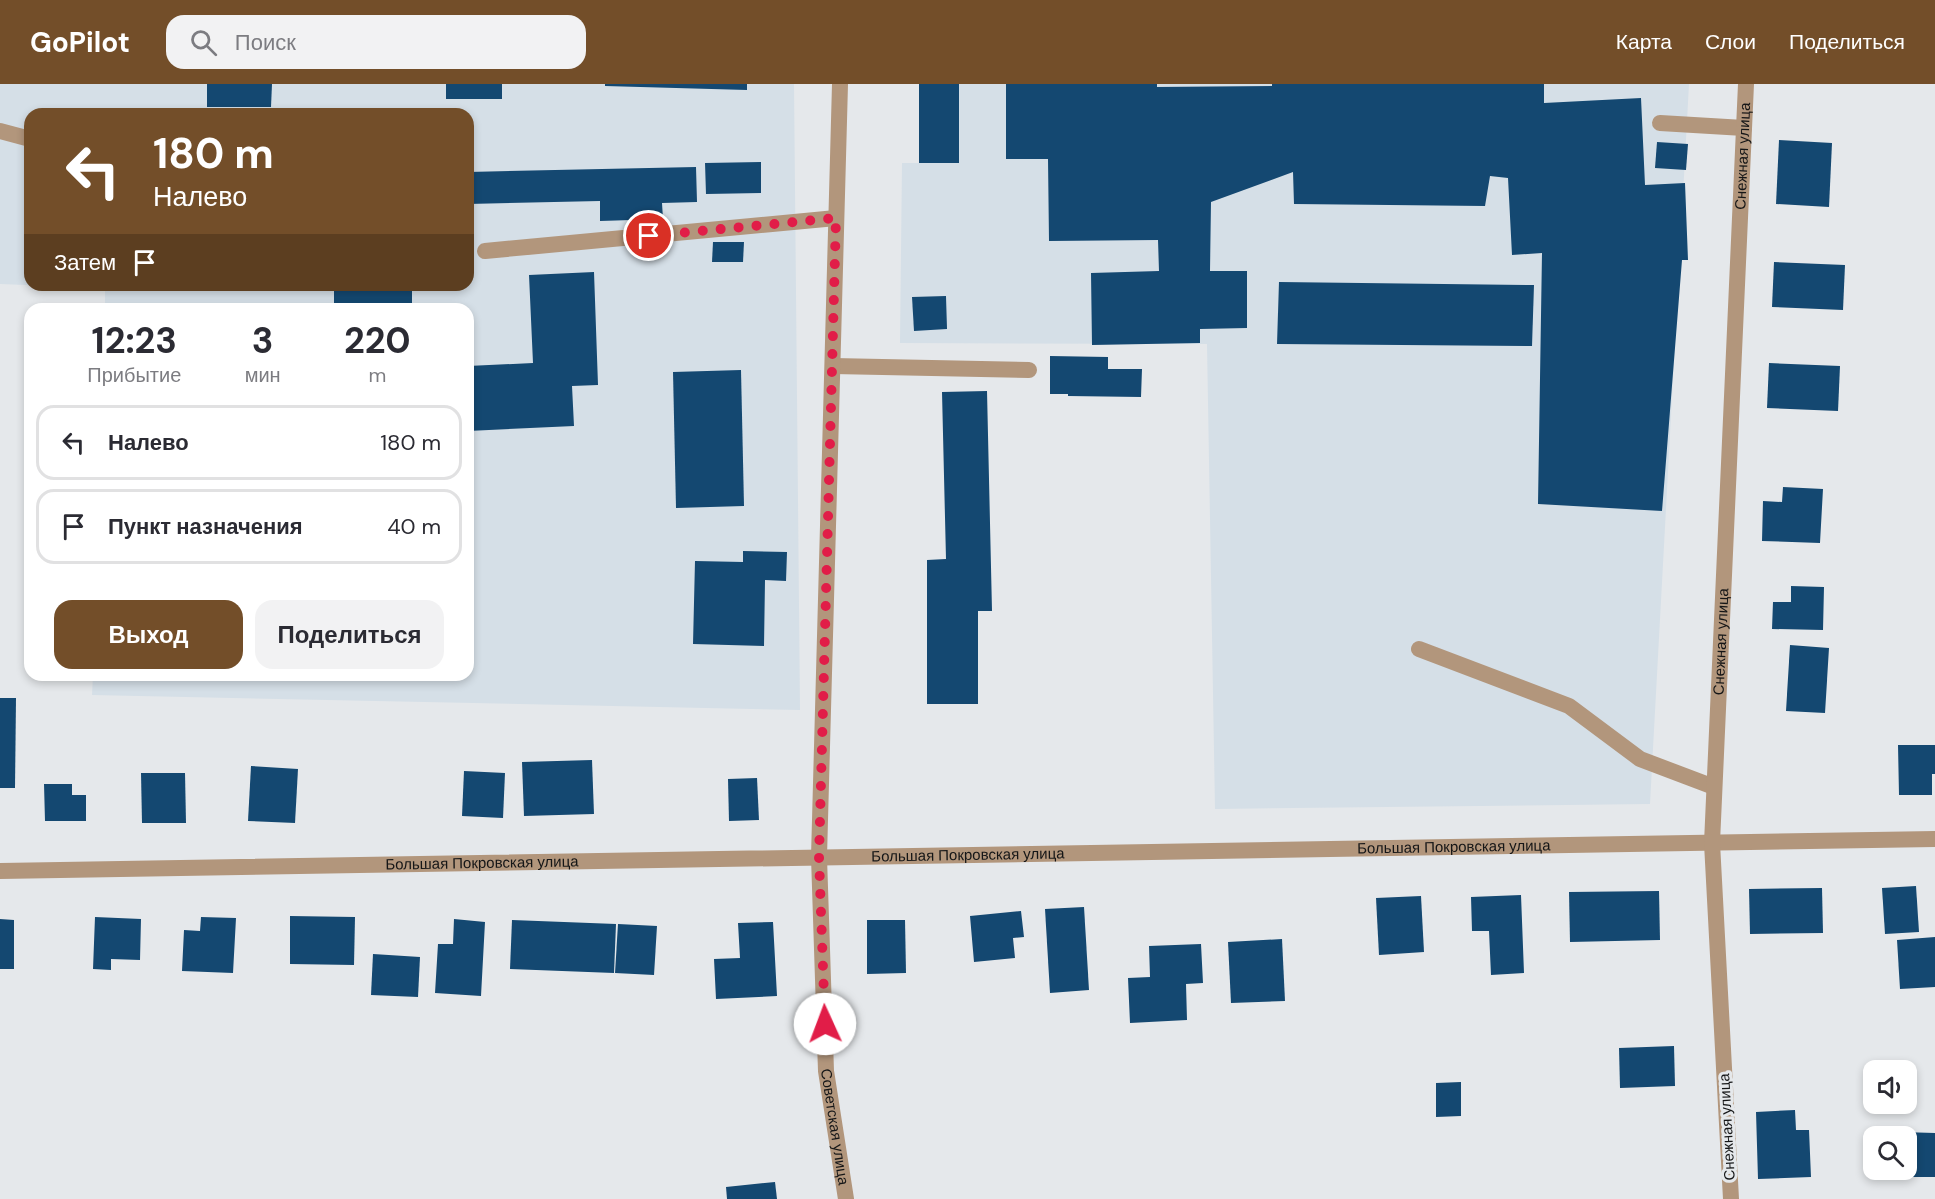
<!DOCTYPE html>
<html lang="ru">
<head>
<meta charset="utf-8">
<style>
	:root { --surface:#fff; --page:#f2f2f3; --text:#2b2b33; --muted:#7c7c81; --line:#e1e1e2; --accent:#734e29 }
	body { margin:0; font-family:"DM Sans",sans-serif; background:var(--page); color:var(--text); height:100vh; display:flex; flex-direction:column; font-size:22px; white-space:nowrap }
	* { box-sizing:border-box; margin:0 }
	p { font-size:20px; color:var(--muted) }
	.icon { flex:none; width:33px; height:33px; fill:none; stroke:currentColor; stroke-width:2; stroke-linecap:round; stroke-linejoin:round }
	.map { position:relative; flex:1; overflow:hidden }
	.side { position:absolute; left:24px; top:219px; width:450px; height:378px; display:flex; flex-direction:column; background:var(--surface); border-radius:18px; box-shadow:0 3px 9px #0003 }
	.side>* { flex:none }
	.banner { position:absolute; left:24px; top:24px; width:450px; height:183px; border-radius:18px; box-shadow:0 3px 9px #0003; background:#734e29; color:#fff; overflow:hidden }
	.controls { position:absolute; left:1863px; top:976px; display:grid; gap:12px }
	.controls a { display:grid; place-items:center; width:54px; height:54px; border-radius:12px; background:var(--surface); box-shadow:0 3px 9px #0003; font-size:30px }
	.pin { position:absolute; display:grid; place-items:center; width:51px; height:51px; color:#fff; margin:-26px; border:3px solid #fff; border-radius:50%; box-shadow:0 2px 6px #0007 }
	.me { position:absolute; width:66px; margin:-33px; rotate:358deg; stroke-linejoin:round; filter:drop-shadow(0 0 4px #0008) }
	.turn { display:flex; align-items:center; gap:21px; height:126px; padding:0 30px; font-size:27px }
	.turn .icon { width:78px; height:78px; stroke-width:2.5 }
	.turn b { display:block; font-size:42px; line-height:51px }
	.then { display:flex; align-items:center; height:57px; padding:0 30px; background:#0003; gap:12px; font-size:22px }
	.eta { display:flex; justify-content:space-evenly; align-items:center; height:102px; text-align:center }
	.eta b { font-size:36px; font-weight:700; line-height:42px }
	.button { display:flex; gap:12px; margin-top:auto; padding:12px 30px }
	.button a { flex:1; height:69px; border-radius:18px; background:var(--accent); color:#fff; font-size:24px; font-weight:700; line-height:69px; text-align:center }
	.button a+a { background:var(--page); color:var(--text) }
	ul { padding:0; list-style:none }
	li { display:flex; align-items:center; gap:18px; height:75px; margin:0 12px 9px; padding:0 18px; border:3px solid var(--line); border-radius:18px }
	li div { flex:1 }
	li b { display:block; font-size:22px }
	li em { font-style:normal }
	header { display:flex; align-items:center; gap:36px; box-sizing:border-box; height:84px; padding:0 30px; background:var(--accent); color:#fff }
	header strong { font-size:28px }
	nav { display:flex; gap:33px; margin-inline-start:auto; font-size:21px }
	.search { width:420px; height:54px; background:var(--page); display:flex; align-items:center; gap:15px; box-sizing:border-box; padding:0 21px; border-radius:18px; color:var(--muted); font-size:22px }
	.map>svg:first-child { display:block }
	.built { fill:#d5dfe7; fill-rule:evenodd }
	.building { fill:#144871 }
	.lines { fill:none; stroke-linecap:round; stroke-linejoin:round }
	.service { stroke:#b2967c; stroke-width:16 }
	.minor { stroke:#b2967c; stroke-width:16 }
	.route { stroke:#e11d48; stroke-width:10; stroke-dasharray:0 18 }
	.labels { text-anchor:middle; stroke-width:6; stroke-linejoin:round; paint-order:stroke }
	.street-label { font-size:15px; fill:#151617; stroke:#e5e8eb }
</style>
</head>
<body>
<header>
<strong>GoPilot</strong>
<div class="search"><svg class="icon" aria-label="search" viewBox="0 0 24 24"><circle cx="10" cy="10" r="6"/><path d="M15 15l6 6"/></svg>Поиск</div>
<nav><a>Карта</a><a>Слои</a><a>Поделиться</a></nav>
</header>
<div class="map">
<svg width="1935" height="1115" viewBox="0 0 1935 1115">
	<rect width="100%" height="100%" fill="#e5e8eb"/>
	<g class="built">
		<path d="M 0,0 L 794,0 L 800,626 L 92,611 L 93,591 L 468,591 L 468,225 L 105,225 L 105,204 L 0,200 ZM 30,30 L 468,30 L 468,201 L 30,201 Z"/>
		<polygon points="919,0 1689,0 1650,720 1215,725 1207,260 900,259 902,79 919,79"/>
	</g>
	<g class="building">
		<polygon points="207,0 272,0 271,23 207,23"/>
		<rect x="446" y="0" width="56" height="15"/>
		<polygon points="605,0 747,0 747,6 605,2"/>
		<rect x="919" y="0" width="40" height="79"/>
		<polygon points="1006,0 1157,0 1157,3 1272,2 1272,0 1544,0 1544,19 1641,14 1645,101 1685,99 1688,176 1682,176 1662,427 1538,420 1542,169 1512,171 1508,94 1490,92 1485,122 1294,120 1293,88 1211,118 1210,187 1247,187 1247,244 1200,245 1200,259 1092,261 1091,189 1159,187 1158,156 1049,157 1048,75 1006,75"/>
		<polygon points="1779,56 1832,59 1829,123 1776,120"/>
		<polygon points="1657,58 1688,60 1686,86 1655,84"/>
		<polygon points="761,78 761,109 706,110 705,79"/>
		<polygon points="696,83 697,118 662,119 663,135 600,137 600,117 468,120 468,88"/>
		<polygon points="713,158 744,158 743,178 712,178"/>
		<polygon points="1774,178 1845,181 1843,226 1772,223"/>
		<polygon points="594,188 598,301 572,302 574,342 468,347 468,282 533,279 529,191"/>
		<polygon points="1279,198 1534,201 1532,262 1277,260"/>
		<rect x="334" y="201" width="78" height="24"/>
		<polygon points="946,212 947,245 914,247 912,213"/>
		<polygon points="1050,272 1108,273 1108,285 1142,285 1141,313 1068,312 1068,310 1050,310"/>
		<polygon points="1769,279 1840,282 1838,327 1767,324"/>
		<polygon points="741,286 744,422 676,424 673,288"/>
		<polygon points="987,307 992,527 978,527 978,620 927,620 927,476 946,475 942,308"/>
		<polygon points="1783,403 1823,405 1820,459 1762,457 1763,417 1782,418"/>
		<polygon points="743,467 787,468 786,497 765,496 764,562 693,560 695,477 743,478"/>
		<polygon points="1791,502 1824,503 1823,546 1772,545 1773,518 1791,518"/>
		<polygon points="1790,561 1829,564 1825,629 1786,627"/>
		<polygon points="0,614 16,614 15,704 0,704"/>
		<polygon points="1898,661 1935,661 1935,690 1932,690 1932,711 1899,711"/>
		<polygon points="592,676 594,730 524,732 522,678"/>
		<polygon points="251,682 298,685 295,739 248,737"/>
		<polygon points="464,687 505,689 503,734 462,732"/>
		<polygon points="141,689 185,689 186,739 142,739"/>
		<polygon points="757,694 759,736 729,737 728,695"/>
		<polygon points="44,700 72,700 72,711 86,711 86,737 45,737"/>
		<polygon points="1916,802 1919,848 1885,850 1882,804"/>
		<polygon points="1822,804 1823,849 1750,850 1749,805"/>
		<polygon points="1659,807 1660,856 1570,858 1569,808"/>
		<polygon points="1521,811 1524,889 1491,891 1489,847 1472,847 1471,813"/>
		<polygon points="1421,812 1424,868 1379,871 1376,814"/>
		<polygon points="1084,823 1089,906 1050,909 1045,825"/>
		<polygon points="1021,827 1024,853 1013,854 1015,874 974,878 970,832"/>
		<polygon points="290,832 355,833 354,881 290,880"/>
		<polygon points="95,833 141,835 140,876 111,875 111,886 93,885"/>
		<polygon points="201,833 236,834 233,889 182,887 184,846 200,847"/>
		<polygon points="0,835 14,836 14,885 0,885"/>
		<polygon points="454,835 485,838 481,912 435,909 438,860 453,860"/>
		<polygon points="512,836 616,840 614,889 510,885"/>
		<polygon points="867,836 905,836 906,889 867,890"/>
		<polygon points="773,838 777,912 716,915 714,875 740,874 738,839"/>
		<polygon points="618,840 657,842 654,891 615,889"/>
		<polygon points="1935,853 1935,903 1900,905 1897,856"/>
		<polygon points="1282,855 1285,917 1231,919 1228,858"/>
		<polygon points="1201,860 1203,899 1186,900 1187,936 1130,939 1128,894 1150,893 1149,862"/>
		<polygon points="373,870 420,873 418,913 371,911"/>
		<polygon points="1674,962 1675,1002 1620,1004 1619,964"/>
		<polygon points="1461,998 1461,1032 1436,1033 1436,999"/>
		<polygon points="1795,1026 1796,1046 1809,1046 1811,1093 1758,1095 1756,1028"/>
		<polygon points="1901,1048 1935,1049 1935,1093 1900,1093 1900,1086 1906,1086 1906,1053 1901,1053"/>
		<polygon points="775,1098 777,1115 727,1115 726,1103"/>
	</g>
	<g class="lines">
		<g class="service">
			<polyline points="1660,39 1744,44"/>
			<polyline points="0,47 30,55"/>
			<polyline points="485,167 836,134"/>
			<polyline points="833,282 1029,286"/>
			<polyline points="1419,565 1569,622 1640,675 1714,703"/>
		</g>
		<g class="minor">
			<path id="s1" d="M 840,0 L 819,773 L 826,987 L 846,1115"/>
			<path id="s2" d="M 0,787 L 1935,755"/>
			<path id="s3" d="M 1731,1115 L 1712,759 L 1746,0"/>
		</g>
	</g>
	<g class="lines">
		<polyline class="route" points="649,152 836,134 819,773 825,940"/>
	</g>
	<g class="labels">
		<g class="street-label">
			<text dy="5" stroke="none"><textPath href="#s3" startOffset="1044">Снежная улица</textPath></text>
			<text dy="5" stroke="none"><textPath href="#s3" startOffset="558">Снежная улица</textPath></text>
			<text dy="5" stroke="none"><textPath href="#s2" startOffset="1454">Большая Покровская улица</textPath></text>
			<text dy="5" stroke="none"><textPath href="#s2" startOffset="968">Большая Покровская улица</textPath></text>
			<text dy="5" stroke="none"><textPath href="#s2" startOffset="482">Большая Покровская улица</textPath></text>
			<text dy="5" stroke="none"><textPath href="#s1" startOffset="1044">Советская улица</textPath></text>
			<text transform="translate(1727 1043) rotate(-93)" y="5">Снежная улица</text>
		</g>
	</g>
</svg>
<div class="controls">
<a><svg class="icon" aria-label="sound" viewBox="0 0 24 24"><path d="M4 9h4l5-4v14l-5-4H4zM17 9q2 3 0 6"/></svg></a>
<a><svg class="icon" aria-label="search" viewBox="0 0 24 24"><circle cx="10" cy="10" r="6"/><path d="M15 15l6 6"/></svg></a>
</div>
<div class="pin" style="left:649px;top:152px;background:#d93025"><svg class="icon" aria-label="arrive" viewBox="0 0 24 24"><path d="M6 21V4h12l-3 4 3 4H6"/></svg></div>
<svg class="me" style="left:825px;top:940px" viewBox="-20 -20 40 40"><circle r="19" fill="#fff"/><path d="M0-13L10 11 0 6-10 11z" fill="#e11d48"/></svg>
<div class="banner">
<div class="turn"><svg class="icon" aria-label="left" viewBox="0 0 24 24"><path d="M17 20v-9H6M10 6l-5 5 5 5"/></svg><div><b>180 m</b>Налево</div></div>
<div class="then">Затем<svg class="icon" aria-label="arrive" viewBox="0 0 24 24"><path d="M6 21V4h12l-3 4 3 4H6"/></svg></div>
</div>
<section class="side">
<div class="eta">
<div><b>12:23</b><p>Прибытие</p></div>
<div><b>3</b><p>мин</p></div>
<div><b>220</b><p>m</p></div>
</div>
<ul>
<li><svg class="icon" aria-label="left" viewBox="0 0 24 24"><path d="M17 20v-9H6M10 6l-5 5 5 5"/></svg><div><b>Налево</b></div><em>180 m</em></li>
<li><svg class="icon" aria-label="arrive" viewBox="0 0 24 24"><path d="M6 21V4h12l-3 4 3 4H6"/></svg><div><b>Пункт назначения</b></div><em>40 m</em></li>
</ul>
<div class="button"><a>Выход</a><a>Поделиться</a></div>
</section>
</div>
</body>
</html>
